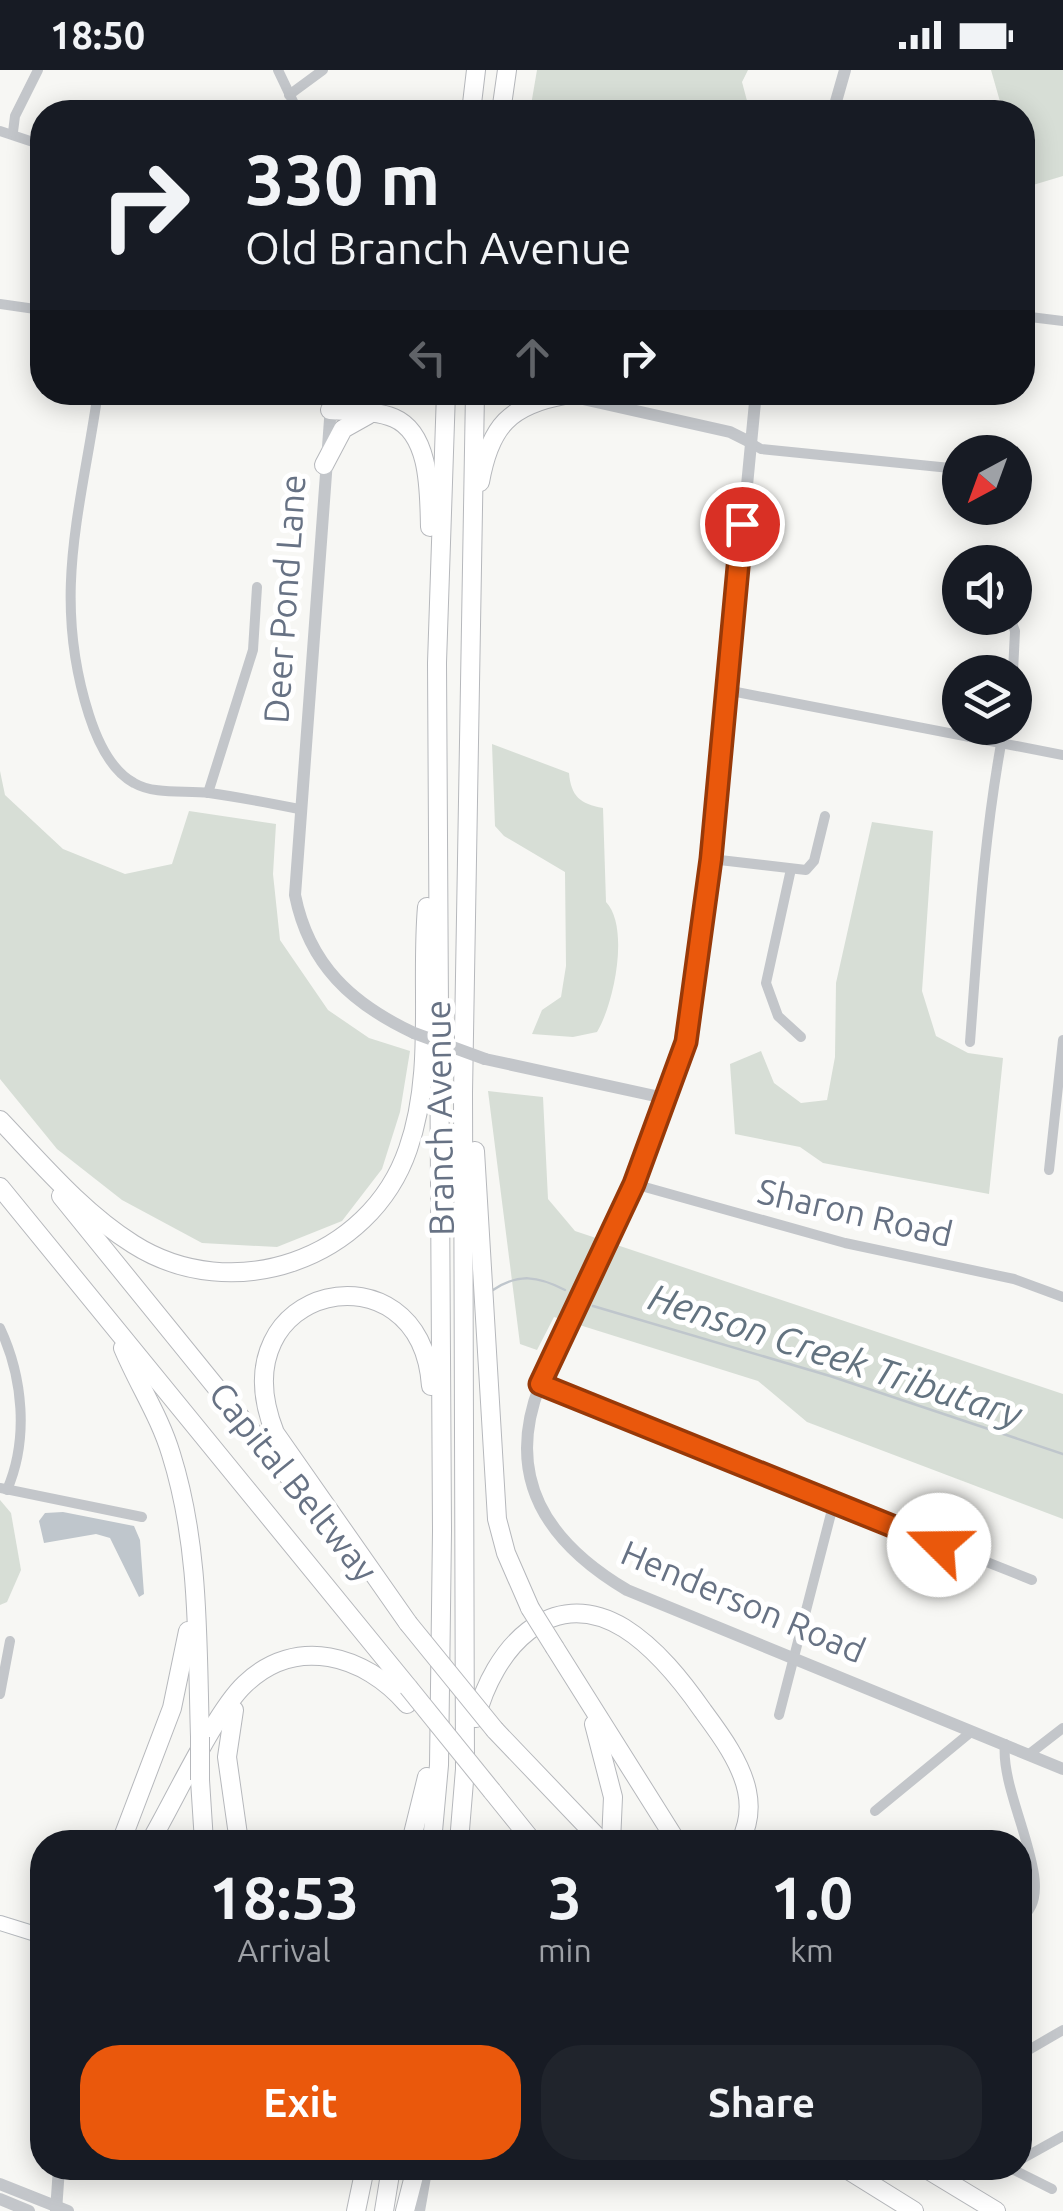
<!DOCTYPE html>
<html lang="en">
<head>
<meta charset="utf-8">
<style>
	:root { --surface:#171b24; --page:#20242c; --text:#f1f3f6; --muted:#9ea1a6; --accent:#ea580c }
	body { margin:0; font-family:Ubuntu,sans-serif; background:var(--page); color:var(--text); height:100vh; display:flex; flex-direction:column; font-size:38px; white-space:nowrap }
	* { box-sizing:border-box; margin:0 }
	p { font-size:32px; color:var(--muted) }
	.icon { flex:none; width:55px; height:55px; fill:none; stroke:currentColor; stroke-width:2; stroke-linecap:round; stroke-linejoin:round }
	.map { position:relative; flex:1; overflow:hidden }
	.details { position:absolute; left:30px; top:1760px; width:1002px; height:350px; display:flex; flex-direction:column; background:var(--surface); border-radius:40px; box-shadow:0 5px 25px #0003 }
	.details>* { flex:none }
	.banner { position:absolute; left:30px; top:30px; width:1005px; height:305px; border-radius:40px; box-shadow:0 5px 25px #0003; background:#171b24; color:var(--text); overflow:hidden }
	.needle { width:65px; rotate:221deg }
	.buttons { position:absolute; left:942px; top:365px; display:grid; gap:20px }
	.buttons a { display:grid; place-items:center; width:90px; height:90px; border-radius:50%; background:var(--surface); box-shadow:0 5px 25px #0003; font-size:50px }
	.pin { position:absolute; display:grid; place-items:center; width:85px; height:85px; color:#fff; margin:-42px; border:5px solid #fff; border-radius:50%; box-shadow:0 2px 10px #0007 }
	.me { position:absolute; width:110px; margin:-55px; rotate:292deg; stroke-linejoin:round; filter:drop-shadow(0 0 8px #0008) }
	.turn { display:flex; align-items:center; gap:35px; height:210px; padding:0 50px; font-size:45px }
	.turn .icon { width:130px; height:130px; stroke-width:2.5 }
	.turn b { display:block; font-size:70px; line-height:85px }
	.lanes { display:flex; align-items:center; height:95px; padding:0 50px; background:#0003; justify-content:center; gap:50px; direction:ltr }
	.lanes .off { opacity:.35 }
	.eta { display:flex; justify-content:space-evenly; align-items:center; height:170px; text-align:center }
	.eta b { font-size:60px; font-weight:700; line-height:70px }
	.button { display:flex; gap:20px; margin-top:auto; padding:20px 50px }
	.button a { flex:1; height:115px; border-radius:40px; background:var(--accent); color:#fff; font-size:40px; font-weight:700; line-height:115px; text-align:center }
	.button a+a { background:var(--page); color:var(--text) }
	.status { display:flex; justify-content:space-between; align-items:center; height:70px; padding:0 50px; background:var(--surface); direction:ltr }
	.status svg { height:28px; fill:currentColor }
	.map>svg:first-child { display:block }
	.green { fill:#d7ded6 }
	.water { fill:#bfc6cc }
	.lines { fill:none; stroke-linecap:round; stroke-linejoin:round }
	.stream { stroke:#bfc6cc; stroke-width:2.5 }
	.secondary-casing { stroke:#b5b9be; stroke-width:16 }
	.motorway-casing { stroke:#b6b8bc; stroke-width:20 }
	.minor { stroke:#c3c6ca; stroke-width:10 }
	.tertiary { stroke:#c3c6ca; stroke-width:12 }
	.secondary { stroke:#fff; stroke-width:14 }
	.motorway { stroke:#fff; stroke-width:18 }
	.motorway-bridge-casing { stroke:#b6b8bc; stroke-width:20; stroke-linecap:butt }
	.tertiary-bridge { stroke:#c3c6ca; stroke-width:12 }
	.motorway-bridge { stroke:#fff; stroke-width:18 }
	.route-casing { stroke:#983908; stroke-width:25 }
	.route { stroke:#ea580c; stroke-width:18 }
	.labels { text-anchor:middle; stroke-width:10; stroke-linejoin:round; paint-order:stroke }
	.street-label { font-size:35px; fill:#677284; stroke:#fff }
	.water-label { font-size:38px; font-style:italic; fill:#637380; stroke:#fff }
</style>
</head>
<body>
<div class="status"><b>18:50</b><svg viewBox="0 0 49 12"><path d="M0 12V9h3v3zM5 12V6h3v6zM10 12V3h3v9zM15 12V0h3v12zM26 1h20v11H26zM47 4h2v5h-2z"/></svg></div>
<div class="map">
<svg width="1063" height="2141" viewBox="0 0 1063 2141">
	<rect width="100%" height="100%" fill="#f7f7f4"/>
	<g class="green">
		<polygon points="537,0 748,0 742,12 750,42 624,42 600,34 530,41"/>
		<polygon points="991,0 1063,0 1063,106 1023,118 1022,42 985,42 1001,35"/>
		<path d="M 492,674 L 569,703 C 571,726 580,734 603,738 L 606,832 C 630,857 614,934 597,962 L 573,967 L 532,964 L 542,940 L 561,927 L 566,896 L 565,802 L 504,766 L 495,756 Z"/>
		<polygon points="0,701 5,725 63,779 125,804 172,794 189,741 276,754 273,804 280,870 328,940 369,968 410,981 400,1042 382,1099 342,1151 277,1177 202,1173 122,1130 57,1079 0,1009"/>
		<polygon points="872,752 933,761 922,921 936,966 968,983 1003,988 989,1124 823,1093 800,1077 735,1064 730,994 761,981 774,1013 801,1033 827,1030 835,987 836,913"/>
		<polygon points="488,1021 543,1027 548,1129 575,1161 1063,1324 1063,1449 807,1352 758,1311 554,1247 537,1280 520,1274"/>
		<polygon points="0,1430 11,1443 21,1500 7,1532 0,1535"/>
	</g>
	<polygon class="water" points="63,1442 134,1456 140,1470 144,1524 139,1527 110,1468 96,1464 44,1473 39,1451 45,1443"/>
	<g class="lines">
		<g class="stream">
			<path d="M 493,1220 C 518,1203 538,1206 565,1220"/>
			<polyline points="593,1236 830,1306 1063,1384"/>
		</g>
		<g class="secondary-casing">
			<polyline id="secondary" points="0,1853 42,1866"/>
		</g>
		<g class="motorway-casing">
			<g id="motorway">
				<polyline points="471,42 476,0"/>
				<polyline points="501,42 507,0"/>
				<polyline points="332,323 376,327 400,322"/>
				<path d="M 330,340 C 350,342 375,340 394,348 C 431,364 429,424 430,457"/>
				<polyline points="324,395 343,359 368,345"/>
				<path d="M 480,412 C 490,356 510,335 565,325"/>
				<path d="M 0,1050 C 41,1093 82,1142 133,1174 C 232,1237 370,1190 408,1079 C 435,1002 420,916 427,837"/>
				<polyline points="475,1081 497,1449 506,1483 530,1538"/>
				<polyline points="0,1117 408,1617"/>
				<polyline points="61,1126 297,1417"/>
				<path d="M 123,1278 C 138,1314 160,1347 171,1384 C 200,1476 197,1571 200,1667"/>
				<path d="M 408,1553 L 275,1363 C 215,1213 421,1170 431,1316"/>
				<polyline points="555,1578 677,1772"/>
				<polyline points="234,1640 227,1687 239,1772"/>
				<path d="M 476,1648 C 493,1581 549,1513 624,1558 C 656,1578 682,1611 703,1641 C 720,1664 741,1692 747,1721 C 751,1740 748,1756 740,1772"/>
				<polyline points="594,1654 613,1727 611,1772"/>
				<polyline points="495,1660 602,1772"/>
				<polyline points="200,1710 204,1772"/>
				<polyline points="492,1721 533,1772"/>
				<polyline points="121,1772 172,1638 188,1561"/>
				<path d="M 150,1772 C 173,1733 215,1642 245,1614 C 296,1565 365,1585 407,1634"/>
				<polyline points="411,1772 427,1707"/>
				<polyline points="432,1772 439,1695 442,1461 437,593 446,322"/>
				<polyline points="459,1772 465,1699 463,1023 475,322"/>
				<polyline points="845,2098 914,2141"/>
				<polyline points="925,2098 996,2141"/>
				<polyline points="356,2141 365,2098"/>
				<polyline points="384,2141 391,2098"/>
				<polyline points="405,2141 416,2098"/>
			</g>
		</g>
		<g class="minor">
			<polyline points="278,0 298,42"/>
			<polyline points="289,25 323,0"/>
			<polyline points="0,61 42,75"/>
			<polyline points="13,62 15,46 38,0"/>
			<polyline points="0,234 42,240"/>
			<polyline points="1022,246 1063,251"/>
			<path d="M 98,322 C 81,440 51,526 89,645 C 97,670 110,700 134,713 C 155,725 185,720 209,723 C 239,727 269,733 299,739"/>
			<polyline points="749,372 761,379 960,399"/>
			<polyline points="1010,548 1015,561 1013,602"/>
			<polyline points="726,620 1063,685"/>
			<polyline points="208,723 253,580 257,517"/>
			<polyline points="711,789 806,800 814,791 825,746"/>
			<polyline points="791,799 766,913 778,946 801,967"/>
			<path d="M 970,972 C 978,866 984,761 1004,658"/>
			<polyline points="1049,1100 1063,970"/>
			<polyline points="634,1114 845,1173 1014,1209 1063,1227"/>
			<path d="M 0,1258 C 23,1307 29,1369 7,1420"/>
			<polyline points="540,1315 1032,1510"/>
			<polyline points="0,1418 142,1447"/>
			<polyline points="0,1624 10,1571"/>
			<polyline points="779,1645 834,1432"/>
			<path d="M 1005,1674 C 999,1727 1063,1823 1020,1848"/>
			<polyline points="1028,1685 1063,1658"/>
			<polyline points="875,1741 971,1662"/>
			<polyline points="1020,1985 1063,1960"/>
			<polyline points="1020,2090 1063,2066"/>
			<polyline points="1010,2098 1052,2119"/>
			<polyline points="420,2141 426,2107"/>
		</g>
		<g class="tertiary">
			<polyline points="833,42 845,0"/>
			<path d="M 756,322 L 711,789 L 686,973 L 634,1114 L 540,1315 C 504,1407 546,1472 627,1520 L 1063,1699"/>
			<polyline points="565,325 730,362 748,371"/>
			<path d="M 331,336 L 295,825 C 309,895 352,934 414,963"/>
			<polyline points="485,989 669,1029"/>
			<polyline points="0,2114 68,2141"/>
			<polyline points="0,2129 29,2141"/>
			<polyline points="56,2141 59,2098"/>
		</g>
		<use href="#secondary" class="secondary"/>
		<use href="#motorway" class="motorway"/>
		<g class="motorway-bridge-casing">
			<g id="motorway-bridge">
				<polyline points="530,1538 555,1578"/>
				<polyline points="408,1553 495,1660"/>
				<polyline points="408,1617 492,1721"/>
				<polyline points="200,1667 200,1710"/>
			</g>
		</g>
		<polyline class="tertiary-bridge" points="414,963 485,989"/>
		<use href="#motorway-bridge" class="motorway-bridge"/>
	</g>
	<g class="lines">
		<g class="route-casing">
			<polyline id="route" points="742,454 711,789 686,972 634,1114 540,1314 939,1475"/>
		</g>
		<use href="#route" class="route"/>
	</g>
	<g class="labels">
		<g class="street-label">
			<text transform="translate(285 529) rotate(-86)" y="12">Deer Pond Lane</text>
			<text transform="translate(440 1048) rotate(-91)" y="12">Branch Avenue</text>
			<text transform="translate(855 1143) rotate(13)" y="12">Sharon Road</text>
			<text transform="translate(293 1412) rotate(51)" y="12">Capital Beltway</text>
			<text transform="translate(743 1532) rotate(23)" y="12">Henderson Road</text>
		</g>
		<g class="water-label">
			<text transform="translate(835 1286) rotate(18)" y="13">Henson Creek Tributary</text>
		</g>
	</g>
</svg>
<div class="buttons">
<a><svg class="needle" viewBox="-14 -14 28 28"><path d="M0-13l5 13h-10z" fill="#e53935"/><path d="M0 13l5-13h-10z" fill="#9ea1a6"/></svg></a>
<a><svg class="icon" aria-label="sound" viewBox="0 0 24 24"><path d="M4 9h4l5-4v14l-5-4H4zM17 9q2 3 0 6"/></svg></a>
<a><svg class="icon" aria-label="layers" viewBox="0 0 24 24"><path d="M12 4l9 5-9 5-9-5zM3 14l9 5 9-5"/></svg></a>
</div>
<div class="pin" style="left:742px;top:454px;background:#d93025"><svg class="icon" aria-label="arrive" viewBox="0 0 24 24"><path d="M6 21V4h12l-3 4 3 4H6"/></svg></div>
<svg class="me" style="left:939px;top:1475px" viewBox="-20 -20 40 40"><circle r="19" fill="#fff"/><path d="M0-13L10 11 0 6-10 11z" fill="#ea580c"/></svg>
<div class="banner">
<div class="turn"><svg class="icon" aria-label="right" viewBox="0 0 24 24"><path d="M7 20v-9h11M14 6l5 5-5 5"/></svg><div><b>330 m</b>Old Branch Avenue</div></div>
<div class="lanes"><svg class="icon off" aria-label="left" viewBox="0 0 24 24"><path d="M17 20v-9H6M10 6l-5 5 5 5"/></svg><svg class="icon off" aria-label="ahead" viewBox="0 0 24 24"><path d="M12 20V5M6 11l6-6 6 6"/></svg><svg class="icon" aria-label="right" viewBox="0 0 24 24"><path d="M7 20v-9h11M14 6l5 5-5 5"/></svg></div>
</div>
<section class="details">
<div class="eta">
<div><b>18:53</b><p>Arrival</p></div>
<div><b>3</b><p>min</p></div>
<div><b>1.0</b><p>km</p></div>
</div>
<div class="button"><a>Exit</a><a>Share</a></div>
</section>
</div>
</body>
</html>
